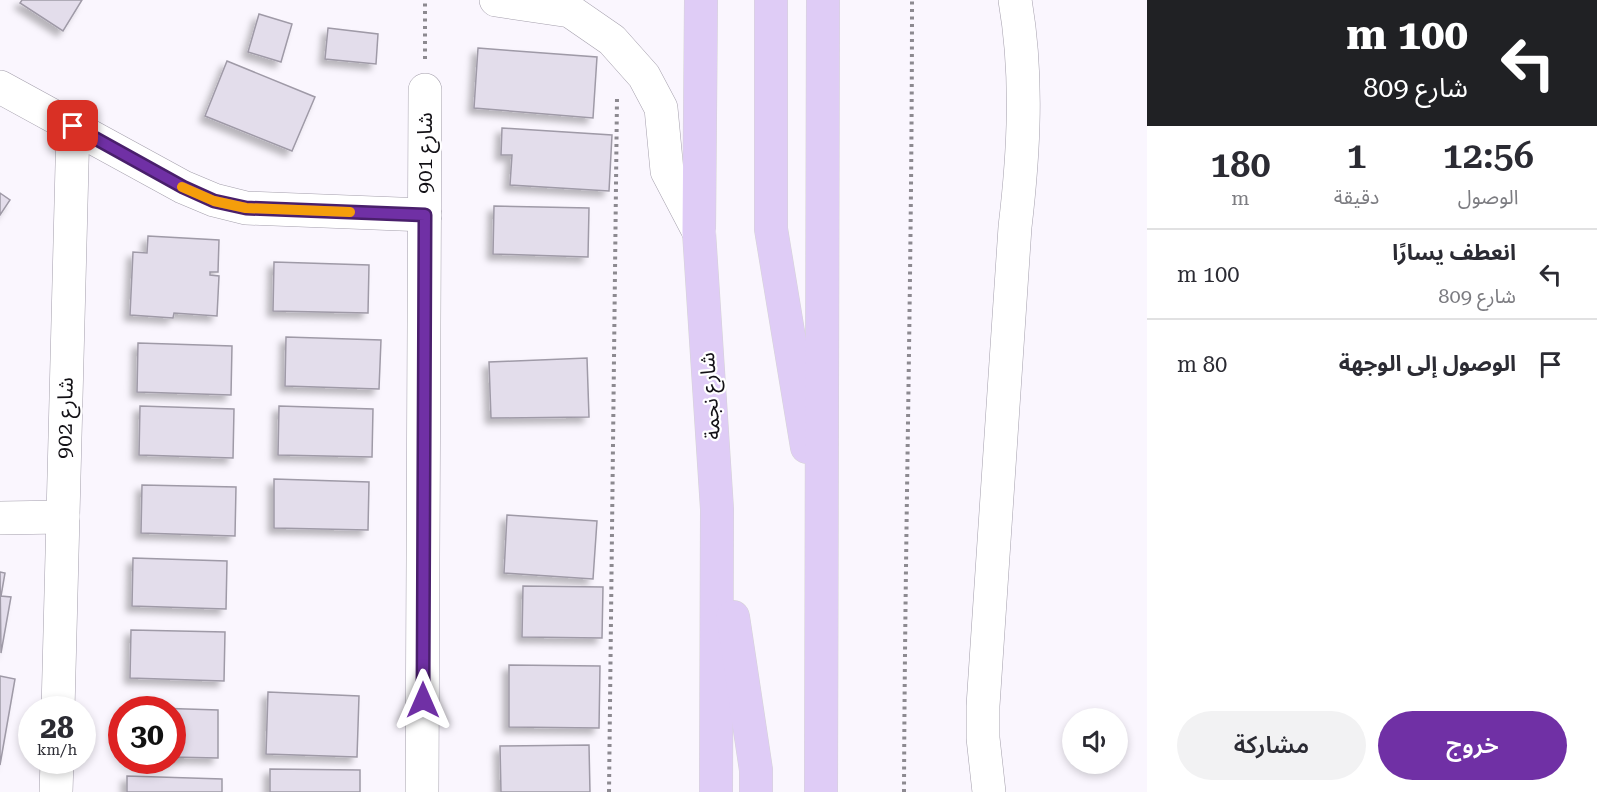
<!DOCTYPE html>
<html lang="ar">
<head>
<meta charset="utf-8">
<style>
	:root { --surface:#fff; --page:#f2f2f3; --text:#2b2b33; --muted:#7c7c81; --line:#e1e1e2; --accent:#7030a5 }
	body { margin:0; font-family:"Roboto Serif","Noto Sans Arabic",serif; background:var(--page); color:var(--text); direction:rtl; height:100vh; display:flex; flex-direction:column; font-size:22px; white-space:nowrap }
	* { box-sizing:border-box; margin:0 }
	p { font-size:20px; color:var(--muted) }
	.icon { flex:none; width:33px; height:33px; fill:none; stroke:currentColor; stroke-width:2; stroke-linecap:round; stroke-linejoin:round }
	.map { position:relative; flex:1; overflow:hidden; direction:ltr }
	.sheet { display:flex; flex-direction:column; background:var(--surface); width:450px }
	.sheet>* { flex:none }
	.guide { background:#202124; color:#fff; overflow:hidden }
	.fabs { position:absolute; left:1062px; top:708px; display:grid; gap:12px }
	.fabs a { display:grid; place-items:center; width:66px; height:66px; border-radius:50%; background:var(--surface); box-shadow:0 3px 9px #0003; font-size:30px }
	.speed { position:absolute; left:18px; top:696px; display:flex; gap:12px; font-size:30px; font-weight:700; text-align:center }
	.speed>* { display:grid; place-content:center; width:78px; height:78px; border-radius:50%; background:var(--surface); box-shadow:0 3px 9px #0003; line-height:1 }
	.speed small { font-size:15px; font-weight:400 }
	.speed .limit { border:9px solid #d22; background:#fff; color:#111 }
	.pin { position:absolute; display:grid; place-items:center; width:51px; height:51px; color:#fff; margin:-26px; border-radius:12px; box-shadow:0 3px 9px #0006 }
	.me { position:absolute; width:66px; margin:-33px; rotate:0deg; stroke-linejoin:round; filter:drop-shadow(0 0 4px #0008) }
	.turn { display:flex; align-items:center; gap:21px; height:126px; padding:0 30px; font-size:27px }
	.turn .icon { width:78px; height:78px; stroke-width:2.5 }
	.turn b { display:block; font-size:42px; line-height:51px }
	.eta { display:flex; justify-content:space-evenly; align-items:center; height:102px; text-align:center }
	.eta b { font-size:36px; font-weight:600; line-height:42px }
	.primary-button { display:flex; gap:12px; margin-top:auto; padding:12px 30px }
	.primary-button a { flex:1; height:69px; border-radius:36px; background:var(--accent); color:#fff; font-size:24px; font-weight:600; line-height:69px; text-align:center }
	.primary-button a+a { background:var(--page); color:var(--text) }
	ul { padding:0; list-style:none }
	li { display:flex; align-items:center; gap:18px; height:90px; padding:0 30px; border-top:2px solid var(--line) }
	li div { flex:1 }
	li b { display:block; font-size:22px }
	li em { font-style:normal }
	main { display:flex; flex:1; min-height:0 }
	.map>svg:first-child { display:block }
	.building { fill:#e3ddeb; stroke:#9f9aa7; stroke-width:1.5; filter:url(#shadow) }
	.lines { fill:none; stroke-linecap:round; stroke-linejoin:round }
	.minor-casing { stroke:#a49fac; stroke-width:34 }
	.major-casing { stroke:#d5d4d5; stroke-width:34 }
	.path { stroke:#8c8990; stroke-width:4; stroke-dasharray:3 4.5; stroke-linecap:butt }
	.minor { stroke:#fff; stroke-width:33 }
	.major { stroke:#dfccf6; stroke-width:33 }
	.route-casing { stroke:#491f6b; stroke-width:15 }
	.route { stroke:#7030a5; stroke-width:10 }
	.slow { stroke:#f59e0b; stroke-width:10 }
	.labels { text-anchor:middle; stroke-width:4.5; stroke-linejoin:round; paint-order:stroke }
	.street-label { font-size:21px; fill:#131116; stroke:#fff }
</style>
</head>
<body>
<main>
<section class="sheet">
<div class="guide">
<div class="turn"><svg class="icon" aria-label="left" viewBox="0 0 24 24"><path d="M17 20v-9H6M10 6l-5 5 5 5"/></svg><div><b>100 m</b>شارع 809</div></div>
</div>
<div class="eta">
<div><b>12:56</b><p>الوصول</p></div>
<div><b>1</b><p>دقيقة</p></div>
<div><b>180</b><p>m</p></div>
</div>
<ul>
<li><svg class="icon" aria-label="left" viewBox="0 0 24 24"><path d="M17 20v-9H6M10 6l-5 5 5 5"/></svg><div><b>انعطف يسارًا</b><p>شارع 809</p></div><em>100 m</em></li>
<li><svg class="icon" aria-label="arrive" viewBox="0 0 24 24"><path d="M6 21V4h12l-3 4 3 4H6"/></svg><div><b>الوصول إلى الوجهة</b></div><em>80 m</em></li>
</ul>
<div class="primary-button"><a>خروج</a><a>مشاركة</a></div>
</section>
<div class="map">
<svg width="1147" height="792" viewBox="0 0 1147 792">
	<defs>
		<filter id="shadow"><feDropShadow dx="-5.5" dy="5.5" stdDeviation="3" flood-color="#0004"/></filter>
	</defs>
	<rect width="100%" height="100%" fill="#faf6fe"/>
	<g class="building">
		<polygon points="22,0 82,0 63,31 20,3"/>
		<polygon points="259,14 292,24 281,62 248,52"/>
		<polygon points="328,28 378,34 376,64 325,59"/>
		<polygon points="478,48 597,57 593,118 474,108"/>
		<polygon points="227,61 315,97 292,151 205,116"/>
		<polygon points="502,128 612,135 609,191 510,185 512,155 501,155"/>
		<polygon points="0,193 10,200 0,215"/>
		<polygon points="494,206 589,208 588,257 493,254"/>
		<polygon points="148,236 219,240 218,272 210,272 210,275 219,276 217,316 174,313 173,318 130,315 133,252 147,253"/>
		<polygon points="274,262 369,265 368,313 273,311"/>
		<polygon points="286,337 381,340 379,389 285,386"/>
		<polygon points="138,343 232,346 231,395 137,392"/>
		<polygon points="587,358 589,417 491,418 489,362"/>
		<polygon points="140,406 234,409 233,458 139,455"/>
		<polygon points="279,406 373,409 372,457 278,455"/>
		<polygon points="274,479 369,482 368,530 274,528"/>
		<polygon points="142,485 236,487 235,536 141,533"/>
		<polygon points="507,515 597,521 593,579 504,573"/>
		<polygon points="133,558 227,561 226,609 132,606"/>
		<polygon points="0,572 5,573 1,596 11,597 1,653"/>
		<polygon points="523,586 603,587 602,638 522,637"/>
		<polygon points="131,630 225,632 224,681 130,678"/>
		<polygon points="509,665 600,666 599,728 509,727"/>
		<polygon points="0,676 15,679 0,765"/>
		<polygon points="268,692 359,696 357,757 266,754"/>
		<polygon points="124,707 218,710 218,758 172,757 172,710 124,710"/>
		<polygon points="589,745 590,792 501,792 500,746"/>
		<polygon points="270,769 360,770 360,792 270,792"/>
		<polygon points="127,776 222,779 222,792 127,792"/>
	</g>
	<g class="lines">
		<g class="minor-casing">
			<g id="minor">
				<polyline points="496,0 570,11 612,40 644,76 661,108 667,171 699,232"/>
				<polyline points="0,87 183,187 214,200 246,208 425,215"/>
				<polyline points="0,518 63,517"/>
				<polyline points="58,710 73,126"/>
				<polyline points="56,792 57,760"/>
				<polyline points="422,792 425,90"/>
				<path d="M 989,792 L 983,738 L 983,706 L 1015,227 C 1024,151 1028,75 1015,0"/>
			</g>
		</g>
		<g class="major-casing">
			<g id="major">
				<polyline points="701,0 699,232 717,509 716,792"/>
				<polyline points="771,0 771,229 807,447"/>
				<polyline points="733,617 756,770 756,792"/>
				<polyline points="821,792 823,0"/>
			</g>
		</g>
		<g class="path">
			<polyline points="425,59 425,0"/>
			<polyline points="609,792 617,98"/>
			<path d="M 904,792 C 905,528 912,264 912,0"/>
		</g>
		<use href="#minor" class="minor"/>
		<use href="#major" class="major"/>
	</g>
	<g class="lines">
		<g class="route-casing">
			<polyline id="route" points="73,126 183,187 214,201 246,208 425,215 423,700"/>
		</g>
		<use href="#route" class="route"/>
		<polyline class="slow" points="182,187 214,201 246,208 350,212"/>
	</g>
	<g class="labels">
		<g class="street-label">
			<text transform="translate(425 153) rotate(-90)" y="7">شارع 901</text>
			<text transform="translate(710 396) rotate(-94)" y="7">شارع نجمة</text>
			<text transform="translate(65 418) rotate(-89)" y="7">شارع 902</text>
		</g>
	</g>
</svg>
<div class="fabs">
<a><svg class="icon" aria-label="sound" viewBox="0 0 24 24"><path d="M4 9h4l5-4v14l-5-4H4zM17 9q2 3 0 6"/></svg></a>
</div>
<div class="speed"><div>28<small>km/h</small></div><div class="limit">30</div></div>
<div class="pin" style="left:73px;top:126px;background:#d93025"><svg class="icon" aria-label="arrive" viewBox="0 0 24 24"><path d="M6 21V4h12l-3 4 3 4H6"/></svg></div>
<svg class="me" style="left:423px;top:700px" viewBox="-20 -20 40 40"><path d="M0-17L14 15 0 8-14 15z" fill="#7030a5" stroke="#fff" stroke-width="4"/></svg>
</div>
</main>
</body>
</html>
